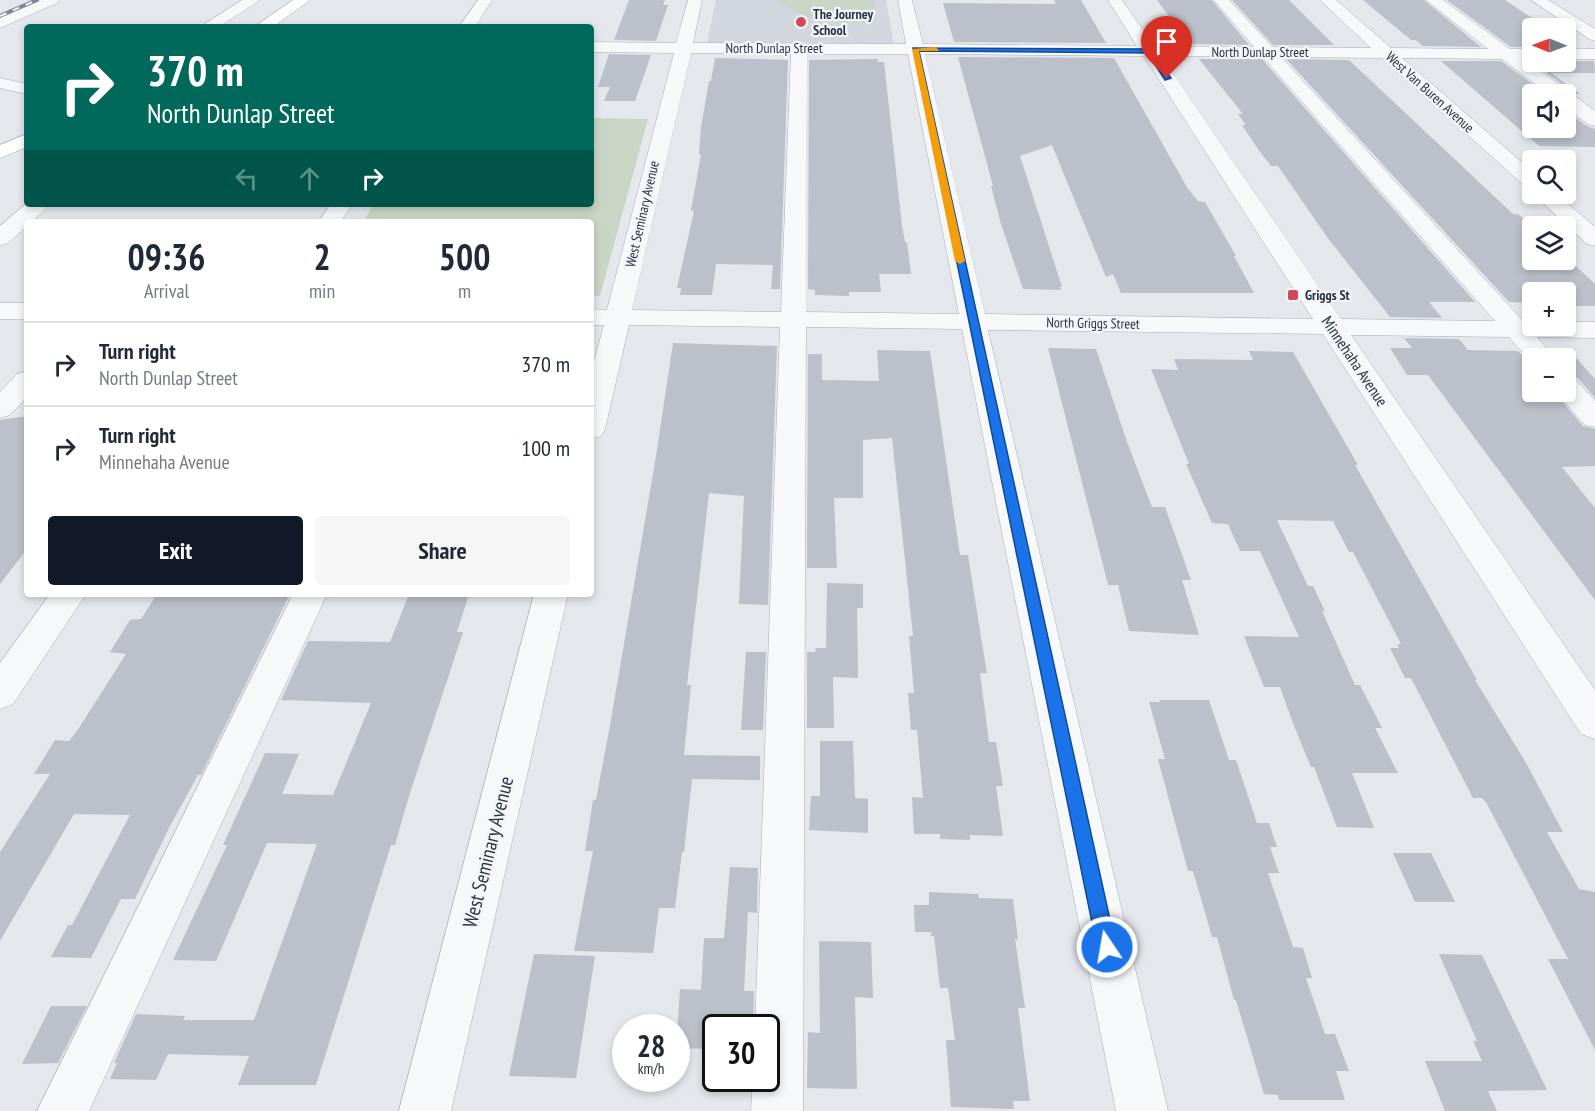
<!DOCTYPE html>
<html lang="en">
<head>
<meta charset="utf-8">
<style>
	:root { --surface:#fff; --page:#f6f6f7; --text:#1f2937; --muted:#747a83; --line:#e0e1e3; --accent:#111827 }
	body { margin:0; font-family:"PT Sans Narrow",sans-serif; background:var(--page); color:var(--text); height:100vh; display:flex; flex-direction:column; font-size:22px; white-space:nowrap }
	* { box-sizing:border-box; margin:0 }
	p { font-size:20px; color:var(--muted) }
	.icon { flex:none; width:33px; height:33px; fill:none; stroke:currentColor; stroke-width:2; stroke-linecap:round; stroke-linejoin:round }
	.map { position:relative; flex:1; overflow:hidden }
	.panel { position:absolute; left:24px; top:219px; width:570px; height:378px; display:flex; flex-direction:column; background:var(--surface); border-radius:6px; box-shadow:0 3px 9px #0003 }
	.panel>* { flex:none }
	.guide { position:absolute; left:24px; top:24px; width:570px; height:183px; border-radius:6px; box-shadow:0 3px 9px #0003; background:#00695c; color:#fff; overflow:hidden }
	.needle { width:39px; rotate:271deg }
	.fabs { position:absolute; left:1522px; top:18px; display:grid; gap:12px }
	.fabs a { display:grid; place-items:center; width:54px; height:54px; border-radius:6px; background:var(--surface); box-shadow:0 3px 9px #0003; font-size:30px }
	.speed { position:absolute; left:612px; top:1014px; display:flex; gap:12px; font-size:30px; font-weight:700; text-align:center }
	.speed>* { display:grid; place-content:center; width:78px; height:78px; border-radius:50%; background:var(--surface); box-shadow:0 3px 9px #0003; line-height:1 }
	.speed small { font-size:15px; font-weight:400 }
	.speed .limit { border:3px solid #111; border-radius:9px; background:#fff; color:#111 }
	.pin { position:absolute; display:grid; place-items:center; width:51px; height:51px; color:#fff; margin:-62px -26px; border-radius:50% 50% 50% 0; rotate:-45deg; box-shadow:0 0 6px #0007 }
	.pin .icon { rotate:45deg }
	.me { position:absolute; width:66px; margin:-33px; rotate:348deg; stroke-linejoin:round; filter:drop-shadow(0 0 4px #0008) }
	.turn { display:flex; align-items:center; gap:21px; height:126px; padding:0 24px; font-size:27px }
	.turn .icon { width:78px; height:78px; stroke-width:2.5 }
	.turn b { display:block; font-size:42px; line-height:51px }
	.lanes { display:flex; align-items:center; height:57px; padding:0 24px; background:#0003; justify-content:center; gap:30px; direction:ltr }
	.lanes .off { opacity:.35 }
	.eta { display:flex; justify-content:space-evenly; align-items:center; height:102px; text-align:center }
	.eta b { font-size:36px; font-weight:700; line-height:42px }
	.cta { display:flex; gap:12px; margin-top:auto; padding:12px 24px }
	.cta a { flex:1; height:69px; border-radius:6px; background:var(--accent); color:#fff; font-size:24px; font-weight:700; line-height:69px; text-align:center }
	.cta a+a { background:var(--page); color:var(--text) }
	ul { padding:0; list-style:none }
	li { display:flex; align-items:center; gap:18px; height:84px; padding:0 24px; border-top:2px solid var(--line) }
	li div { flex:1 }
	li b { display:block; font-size:22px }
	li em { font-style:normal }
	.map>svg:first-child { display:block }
	.built { fill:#d2d6de }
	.green { fill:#c9d6c5 }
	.building { fill:#bbc0ca }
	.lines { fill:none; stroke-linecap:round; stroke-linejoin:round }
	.minor-casing { stroke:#a9aeb7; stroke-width:1 }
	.major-casing { stroke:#a3abb8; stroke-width:1 }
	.minor { fill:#f7f8fa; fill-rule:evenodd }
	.major { fill:#fff; fill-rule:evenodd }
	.rail-casing { stroke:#7d8696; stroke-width:4 }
	.rail { stroke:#f4f6f9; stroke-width:2; stroke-dasharray:7; stroke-linecap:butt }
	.route { fill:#1a73e8; stroke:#114b97; stroke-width:1.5 }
	.slow { fill:#f59e0b }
	.poi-dot { fill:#d1495b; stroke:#f4f6f9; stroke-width:2 }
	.labels { text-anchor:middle; stroke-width:4.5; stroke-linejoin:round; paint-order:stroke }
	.far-poi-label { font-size:14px; font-weight:bold; fill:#2b3445; stroke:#f4f6f9; text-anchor:start }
	.far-street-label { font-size:14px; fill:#2b3445; stroke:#f4f6f9 }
	.street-label { font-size:16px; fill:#2b3445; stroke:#f4f6f9 }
	.near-street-label { font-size:20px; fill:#2b3445; stroke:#f4f6f9 }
</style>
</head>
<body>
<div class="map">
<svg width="1595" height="1111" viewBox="0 0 1595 1111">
	<rect width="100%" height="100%" fill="#e4e7ec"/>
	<polygon class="built" points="716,0 886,0 894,45 707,43"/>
	<g class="green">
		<path d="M 779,0 L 874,0 L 875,23 C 843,23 803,24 779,0 Z"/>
		<polygon points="591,118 648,119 600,296 591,296 591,222 363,222 374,204 591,204"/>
	</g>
	<g class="building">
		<polygon points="629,0 665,0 663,5 668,5 656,41 614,40"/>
		<polygon points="1054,0 1081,0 1106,43 954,42 943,3 1056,4"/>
		<polygon points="1157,0 1212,0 1249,45 1189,44"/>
		<polygon points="1232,0 1289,0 1334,45 1273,45"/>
		<polygon points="1363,0 1424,0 1481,47 1423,46 1416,40 1411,40"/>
		<polygon points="1447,0 1505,0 1547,28 1533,28 1533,47 1511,47"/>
		<polygon points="609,54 651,55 635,101 604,101 610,87 598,87"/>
		<polygon points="958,57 1114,58 1188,189 1198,201 1205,202 1236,256 1234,256 1254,293 1121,293 1113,274 1106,277 1052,145 1020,156 1062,287 1060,287 1061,290 1023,289 1001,224 991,186 993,186"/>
		<polygon points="715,58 788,60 780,289 771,289 773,265 716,264 712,295 680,295 681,288 677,288 694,211 691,211 701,154 699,154 701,127 709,81 711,81"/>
		<polygon points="878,59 878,62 884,62 902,226 905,242 907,242 911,274 879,274 881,292 849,292 849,296 815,295 815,290 808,289 809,60"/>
		<polygon points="1199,59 1262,59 1475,302 1429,302 1442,318 1390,317 1327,237 1278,166 1271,166 1260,152 1242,125 1246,125 1238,114 1243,114"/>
		<polygon points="1286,59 1349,60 1513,214 1518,214 1533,227 1533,260 1566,260 1566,257 1595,284 1595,306 1566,306 1566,292 1533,292 1533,303 1509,302"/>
		<polygon points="1441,61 1501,61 1546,94 1533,94 1533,128 1566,128 1566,111 1587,126 1595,129 1595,147 1539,146"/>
		<polygon points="1531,61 1594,61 1595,73 1551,73 1580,94 1575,94"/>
		<polygon points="1404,338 1459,339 1468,350 1518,351 1533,366 1533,392 1554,392 1583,426 1595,429 1595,466 1562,467 1595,508 1595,600 1428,375 1407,375 1390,348 1412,348"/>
		<polygon points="673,343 777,346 768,605 739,604 744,496 709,493 687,685 691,685 684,755 760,756 760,780 692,779 684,852 682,852 675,908 659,908 653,953 574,951 593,851 585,851 593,800 596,800 611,720 656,456"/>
		<polygon points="1048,348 1096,349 1127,442 1152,507 1165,507 1191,580 1182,580 1199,635 1129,631 1118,585 1108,585"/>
		<polygon points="877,350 930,351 960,555 968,555 981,637 987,673 980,673 989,742 996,742 1003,786 996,786 1003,836 970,835 970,840 940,839 940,834 914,834 912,797 923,798 917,730 911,730 908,693 914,693 909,636 913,636 892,438 863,440 863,498 834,498 837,568 807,568 808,354 822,354 822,380 879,381"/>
		<polygon points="1249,351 1293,352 1358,465 1355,465 1477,680 1475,680 1525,761 1563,832 1547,832 1579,889 1595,892 1595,1050 1548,959 1568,959 1486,802 1482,798 1473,798 1411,678 1405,678 1390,648 1399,648 1397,644 1401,644 1353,552 1349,552 1333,521 1277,520 1308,586 1313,586 1325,611 1322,611 1355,685 1360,685 1382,728 1375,728 1398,773 1352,773 1374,828 1337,827 1314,767 1311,767 1294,726 1280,687 1264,687 1244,636 1299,637 1260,551 1240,551 1228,524 1212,523 1186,464 1189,464 1151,369 1178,370 1174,359 1253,360"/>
		<polygon points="1557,358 1577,359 1595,379 1595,398 1578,378 1566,375 1566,358"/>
		<polygon points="27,416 27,549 0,584 0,420"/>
		<polygon points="827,583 863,584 863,608 857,608 858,678 833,677 834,728 807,728 807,652 815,652 816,648 826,648"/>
		<polygon points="157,594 290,594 201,775 198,775 169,828 135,899 121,899 91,958 51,957 68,925 72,925 130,815 74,814 0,941 0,852 50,774 34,774 55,740 69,741 77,731 126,654 110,652 130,620 141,619"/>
		<polygon points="409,594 469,594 457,632 463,632 409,796 395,845 391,845 316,1085 238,1085 249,1056 168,1054 156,1080 110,1079 117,1063 114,1063 136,1014 185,1016 183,1020 254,1020 317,844 267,843 216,961 173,960 227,845 223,845 265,753 299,754 282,794 333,795 371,703 281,700 308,641 390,642"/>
		<polygon points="746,652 766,652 763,730 741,730"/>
		<polygon points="1159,700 1209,700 1229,760 1236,760 1257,823 1269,823 1277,847 1270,847 1279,873 1268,873 1293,947 1303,948 1312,978 1306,978 1325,1034 1335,1034 1349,1071 1336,1071 1345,1100 1279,1100 1278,1095 1264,1094 1236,1000 1234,1000 1217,937 1212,937 1193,871 1188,871 1158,759 1165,759 1149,702 1160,702"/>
		<polygon points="820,741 853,741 855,798 868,799 868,833 809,830 811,796 820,796"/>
		<polygon points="1393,853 1431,853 1455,902 1415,902"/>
		<polygon points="730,867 758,868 757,913 748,912 744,991 754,991 753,1028 716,1028 716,1049 676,1048 680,989 701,990 704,938 724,938"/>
		<polygon points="929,892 978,894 979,898 1013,899 1018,940 1015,939 1025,1008 1018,1008 1030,1101 1013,1101 1014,1109 951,1107 946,1040 955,1040 948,988 940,988 934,936 931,936 932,932 915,932 914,905 929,905"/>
		<polygon points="819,941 871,942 873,998 855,997 857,1089 807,1088 808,1032 820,1033"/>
		<polygon points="534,954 595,956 576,1078 509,1076"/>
		<polygon points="1439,954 1482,955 1547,1090 1488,1091 1497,1111 1445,1111 1425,1061 1482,1061 1473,1041 1477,1041"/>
		<polygon points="51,1006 87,1006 58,1063 22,1064"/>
	</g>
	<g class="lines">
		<g class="minor-casing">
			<g id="minor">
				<polygon points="39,0 59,0 57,3 0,28 0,17"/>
				<polygon points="242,0 260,0 219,27 200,27"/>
				<polygon points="478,0 492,0 475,27 459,27"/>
				<path d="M 688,0 L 702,0 L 693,43 L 906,44 L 898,0 L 912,0 L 923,44 L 1137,46 L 1108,0 L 1122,0 L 1154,46 L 1254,47 L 1214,0 L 1229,0 L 1272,47 L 1371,48 L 1320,0 L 1336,0 L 1391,48 L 1488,49 L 1426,0 L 1443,0 L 1510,49 L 1533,49 L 1533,59 L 1524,59 L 1595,111 L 1595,126 L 1588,124 L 1566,108 L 1566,94 L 1549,94 L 1502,59 L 1402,58 L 1533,172 L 1533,189 L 1526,187 L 1382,58 L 1281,57 L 1523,321 L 1533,321 L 1533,326 L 1566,326 L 1566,322 L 1595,322 L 1595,338 L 1537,337 L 1555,358 L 1533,358 L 1533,364 L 1509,337 L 1351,335 L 1595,690 L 1595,739 L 1581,734 L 1323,334 L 988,330 L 1168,1111 L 1116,1111 L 962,329 L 806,327 L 803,1111 L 751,1111 L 753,1078 L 766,1078 L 766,1028 L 755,1028 L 780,327 L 629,325 L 605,429 L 601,436 L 591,439 L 591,373 L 604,325 L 591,325 L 591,309 L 607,310 L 674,53 L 591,52 L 591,42 L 676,43 ZM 691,53 L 791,53 L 781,312 L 632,310 ZM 807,54 L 908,54 L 959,314 L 806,312 ZM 925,54 L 1144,56 L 1313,319 L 985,314 ZM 1161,56 L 1263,57 L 1495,321 L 1341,319 Z"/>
				<polygon points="1531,0 1548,0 1595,29 1595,41 1589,39"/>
				<rect x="1566" y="49" width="29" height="10"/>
				<polygon points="0,78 27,84 27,94 0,88"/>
				<polygon points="1533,194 1556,194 1595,227 1595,246 1587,244"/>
				<polygon points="27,203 50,204 32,222 27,222 27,226 8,243 0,245 0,226"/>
				<polygon points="331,204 353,204 340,222 318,222"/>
				<rect x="0" y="303" width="27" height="16"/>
				<polygon points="27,371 27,397 10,415 0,418 0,392 17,374"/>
				<polygon points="1566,377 1576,380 1595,401 1595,427 1585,425 1556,392 1566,392"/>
				<polygon points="50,594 86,594 13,704 0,709 0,663"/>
				<polygon points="293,594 327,594 89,1111 37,1111"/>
				<polygon points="534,594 568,594 451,1111 399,1111"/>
			</g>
		</g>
		<g class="major-casing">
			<g id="major">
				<polygon points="293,0 310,0 273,27 254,27"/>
				<polygon points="27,134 27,147 0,158 0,145"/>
			</g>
		</g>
		<use href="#minor" class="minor"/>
		<use href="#major" class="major"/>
		<g class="rail-casing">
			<polyline id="rail" points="0,16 37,0"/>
		</g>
		<use href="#rail" class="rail"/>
	</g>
	<polygon class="route" points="913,48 1150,49 1171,78 1165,80 1148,53 919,51 1116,947 1113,954 1107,957 1100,954 1097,947"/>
	<polygon class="slow" points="936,47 939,51 919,51 965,261 960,264 955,261 912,49"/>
	<g class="poi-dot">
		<circle cx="801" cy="22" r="6"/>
		<rect x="1287" y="289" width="12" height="12" rx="3"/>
	</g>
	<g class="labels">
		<g class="far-poi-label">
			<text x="813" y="19">The Journey<tspan x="813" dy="16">School</tspan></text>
			<text x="1305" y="300">Griggs St</text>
		</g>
		<g class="far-street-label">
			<text x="774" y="53">North Dunlap Street</text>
			<text x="1260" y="57">North Dunlap Street</text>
			<text transform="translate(1430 92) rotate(42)" y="5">West Van Buren Avenue</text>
			<text transform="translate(642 214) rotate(-77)" y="5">West Seminary Avenue</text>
			<text transform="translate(1093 323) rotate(1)" y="5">North Griggs Street</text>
		</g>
		<g class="street-label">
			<text transform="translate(1355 361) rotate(56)" y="6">Minnehaha Avenue</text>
		</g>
		<g class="near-street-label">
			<text transform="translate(488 852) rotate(-76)" y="7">West Seminary Avenue</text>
		</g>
	</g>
</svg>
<div class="fabs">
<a><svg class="needle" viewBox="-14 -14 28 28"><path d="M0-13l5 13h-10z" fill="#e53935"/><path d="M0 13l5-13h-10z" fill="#747a83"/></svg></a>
<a><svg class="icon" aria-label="sound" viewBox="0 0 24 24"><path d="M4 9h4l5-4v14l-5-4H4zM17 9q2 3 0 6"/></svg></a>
<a><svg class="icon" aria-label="search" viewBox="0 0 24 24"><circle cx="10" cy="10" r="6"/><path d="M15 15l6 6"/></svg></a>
<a><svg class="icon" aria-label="layers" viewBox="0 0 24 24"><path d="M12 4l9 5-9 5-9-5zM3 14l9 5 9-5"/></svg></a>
<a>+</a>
<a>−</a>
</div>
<div class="speed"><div>28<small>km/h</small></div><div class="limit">30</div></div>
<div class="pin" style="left:1167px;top:78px;background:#d93025"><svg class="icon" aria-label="arrive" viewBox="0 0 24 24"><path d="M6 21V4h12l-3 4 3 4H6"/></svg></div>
<svg class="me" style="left:1107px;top:947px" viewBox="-20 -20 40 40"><circle r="17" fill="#1a73e8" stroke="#fff" stroke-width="3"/><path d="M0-11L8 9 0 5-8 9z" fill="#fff"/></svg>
<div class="guide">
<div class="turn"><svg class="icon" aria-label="right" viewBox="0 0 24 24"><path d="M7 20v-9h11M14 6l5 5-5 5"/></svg><div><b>370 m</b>North Dunlap Street</div></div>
<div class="lanes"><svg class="icon off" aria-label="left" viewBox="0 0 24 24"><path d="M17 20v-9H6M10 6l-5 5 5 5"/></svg><svg class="icon off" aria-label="ahead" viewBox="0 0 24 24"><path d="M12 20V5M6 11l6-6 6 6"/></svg><svg class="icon" aria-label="right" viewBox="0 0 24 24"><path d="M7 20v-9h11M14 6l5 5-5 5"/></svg></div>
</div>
<section class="panel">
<div class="eta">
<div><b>09:36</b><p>Arrival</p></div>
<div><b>2</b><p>min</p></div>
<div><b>500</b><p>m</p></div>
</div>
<ul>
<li><svg class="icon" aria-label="right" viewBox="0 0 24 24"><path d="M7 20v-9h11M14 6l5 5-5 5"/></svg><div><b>Turn right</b><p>North Dunlap Street</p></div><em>370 m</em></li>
<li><svg class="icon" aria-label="right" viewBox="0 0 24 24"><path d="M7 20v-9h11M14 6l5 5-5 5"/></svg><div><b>Turn right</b><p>Minnehaha Avenue</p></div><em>100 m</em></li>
</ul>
<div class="cta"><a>Exit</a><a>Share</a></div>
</section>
</div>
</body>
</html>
